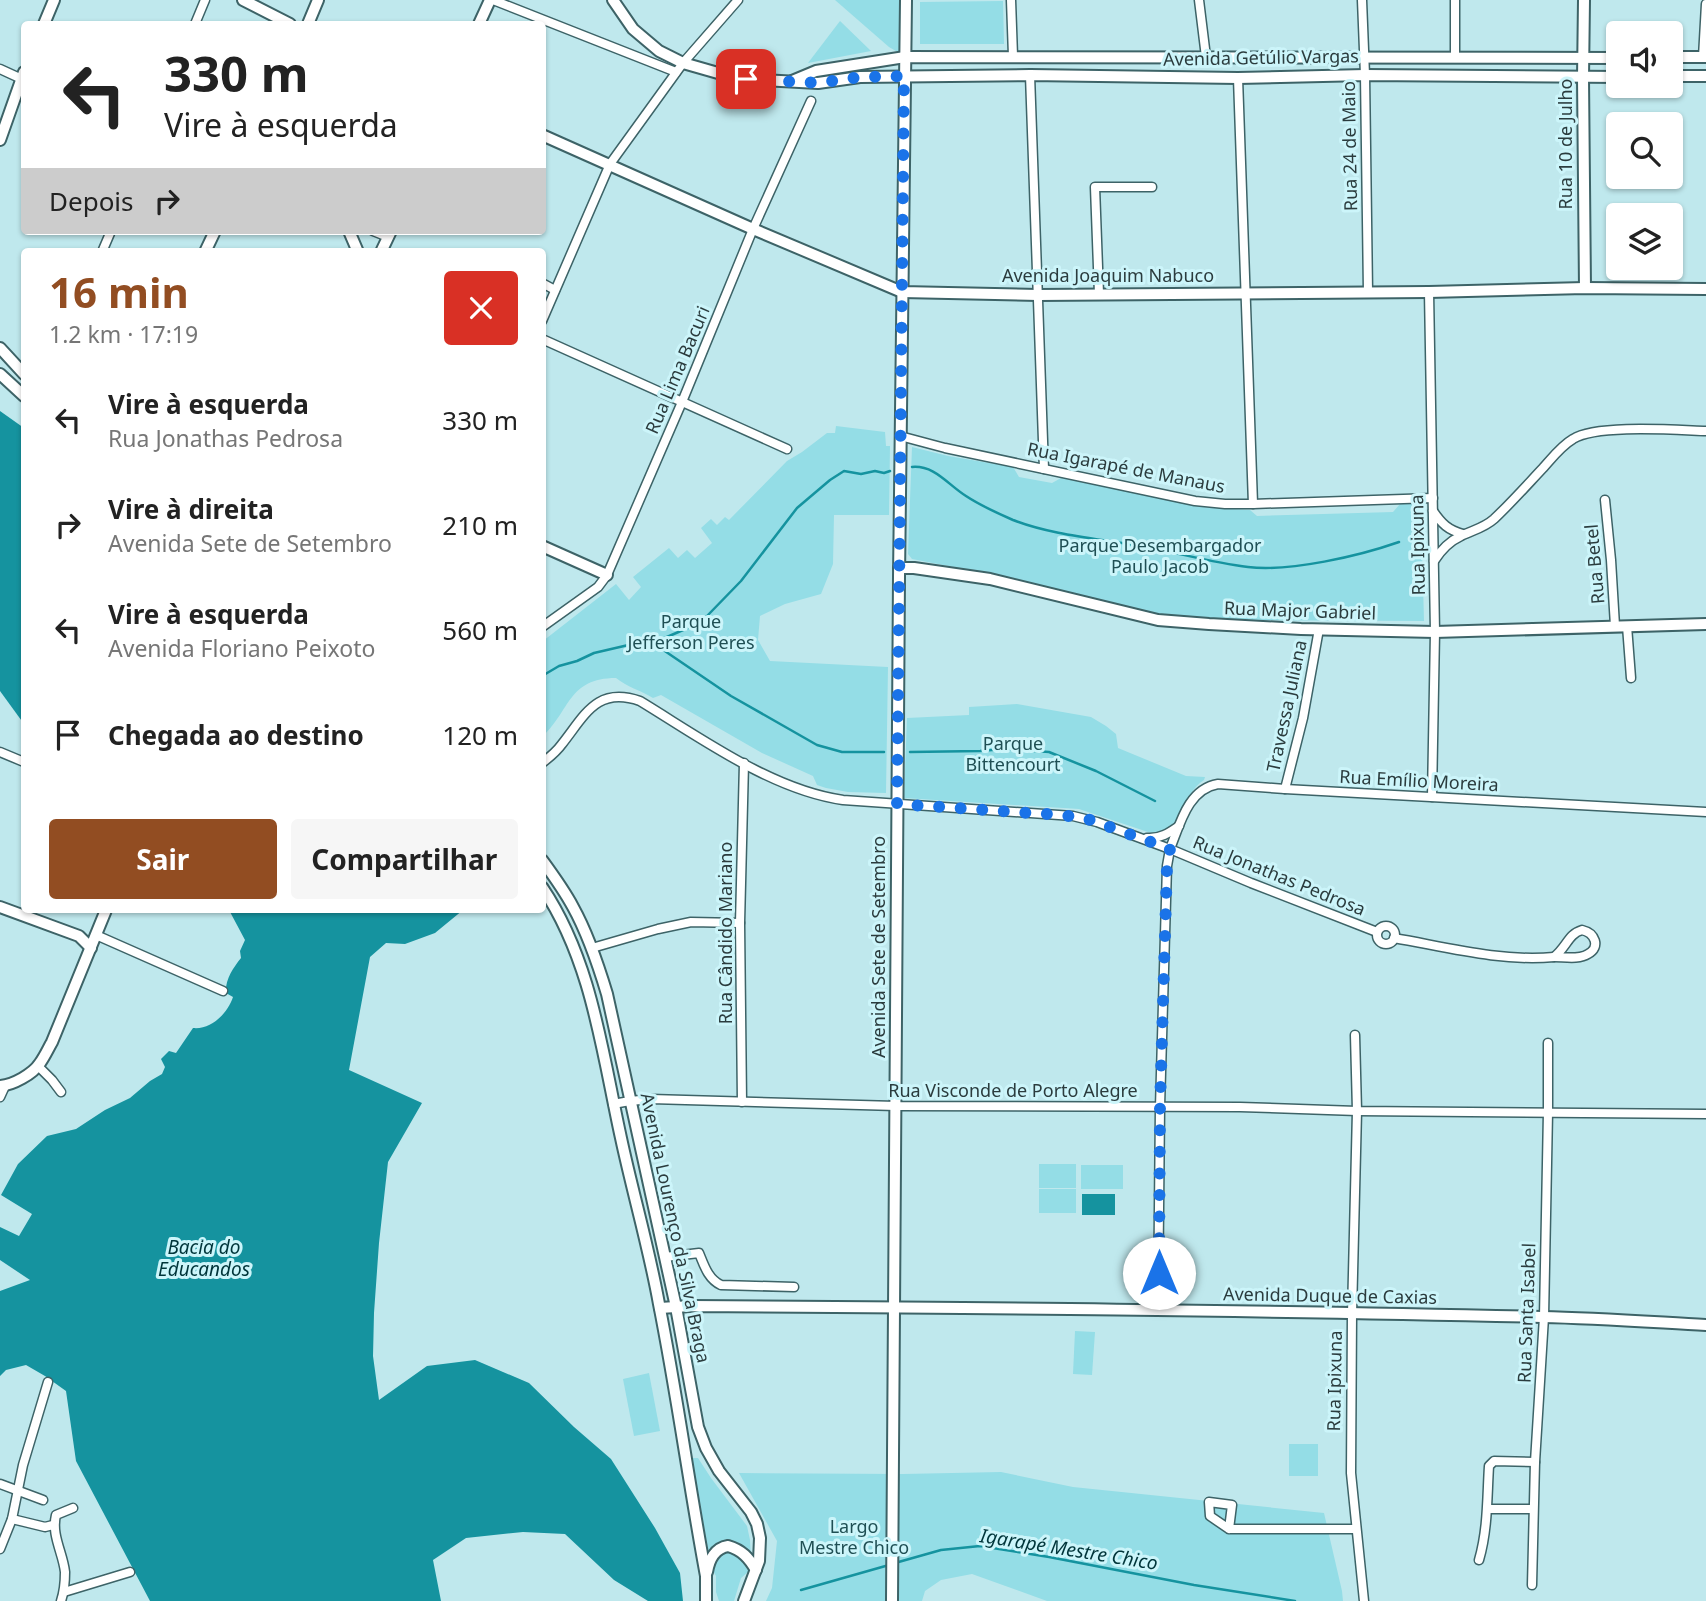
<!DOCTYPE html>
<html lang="pt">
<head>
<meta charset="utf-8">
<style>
	:root { --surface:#fff; --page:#f6f6f6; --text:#222; --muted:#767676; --accent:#924d22 }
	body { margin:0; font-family:"Noto Sans",sans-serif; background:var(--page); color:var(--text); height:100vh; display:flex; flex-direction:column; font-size:26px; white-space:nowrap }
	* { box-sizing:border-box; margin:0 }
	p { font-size:23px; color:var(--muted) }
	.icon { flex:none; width:38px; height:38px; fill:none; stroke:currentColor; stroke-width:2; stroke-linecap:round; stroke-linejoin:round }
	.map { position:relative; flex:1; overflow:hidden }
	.panel { position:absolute; left:21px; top:248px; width:525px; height:665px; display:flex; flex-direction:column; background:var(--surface); border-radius:7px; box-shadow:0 2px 5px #0004 }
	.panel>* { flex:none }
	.top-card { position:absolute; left:21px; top:21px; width:525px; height:214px; border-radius:7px; box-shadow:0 2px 5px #0004; background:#fff; color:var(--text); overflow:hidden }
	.buttons { position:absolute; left:1606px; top:21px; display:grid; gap:14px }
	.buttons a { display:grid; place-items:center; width:77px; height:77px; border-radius:7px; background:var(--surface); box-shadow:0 2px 5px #0004; font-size:35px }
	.pin { position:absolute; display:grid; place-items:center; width:60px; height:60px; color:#fff; margin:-30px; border-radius:14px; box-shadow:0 4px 10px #0006 }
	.me { position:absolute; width:77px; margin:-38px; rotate:0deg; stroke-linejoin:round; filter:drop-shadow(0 0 5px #0008) }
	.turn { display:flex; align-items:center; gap:24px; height:147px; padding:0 28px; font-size:32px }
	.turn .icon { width:91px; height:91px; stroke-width:2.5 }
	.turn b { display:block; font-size:49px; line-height:60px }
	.then { display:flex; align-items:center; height:66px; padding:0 28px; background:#0003; gap:14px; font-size:26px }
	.round { display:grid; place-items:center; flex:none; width:74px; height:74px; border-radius:7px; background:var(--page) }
	.head { display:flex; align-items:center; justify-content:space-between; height:119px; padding:0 28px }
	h1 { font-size:42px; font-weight:700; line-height:52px; color:var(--accent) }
	.cta { display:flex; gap:14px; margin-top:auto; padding:14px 28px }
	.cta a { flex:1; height:80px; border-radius:7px; background:var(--accent); color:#fff; font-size:28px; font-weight:700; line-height:80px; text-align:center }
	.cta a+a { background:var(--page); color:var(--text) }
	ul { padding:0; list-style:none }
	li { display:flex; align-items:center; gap:21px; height:105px; padding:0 28px }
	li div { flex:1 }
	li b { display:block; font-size:26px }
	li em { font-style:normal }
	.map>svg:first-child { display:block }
	.green { fill:#94dde6 }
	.water { fill:#15939f }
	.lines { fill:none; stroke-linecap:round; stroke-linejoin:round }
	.stream { stroke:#15939f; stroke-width:2.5 }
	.street-casing { stroke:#3d6367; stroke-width:11 }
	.secondary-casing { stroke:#3d6367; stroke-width:14 }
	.street { stroke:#fff; stroke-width:8 }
	.secondary { stroke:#fff; stroke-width:10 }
	.route { stroke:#1a73e8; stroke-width:12; stroke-dasharray:0 21.6 }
	.labels { text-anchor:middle; stroke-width:6; stroke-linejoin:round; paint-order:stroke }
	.street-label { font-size:18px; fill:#2b3c3e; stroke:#ccf5fa }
	.park-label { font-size:18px; fill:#1f4f54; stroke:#ccf5fa }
	.water-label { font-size:19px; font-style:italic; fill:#00353a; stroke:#ccf5fa }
</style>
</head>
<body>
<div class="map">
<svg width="1706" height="1601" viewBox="0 0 1706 1601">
	<rect width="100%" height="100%" fill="#bfe8ed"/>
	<g class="green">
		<polygon points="835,0 902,0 901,54 889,47"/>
		<polygon points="1003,1 1004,44 920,44 920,2"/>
		<polygon points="840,21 871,51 808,63"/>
		<path d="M 836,426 L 885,432 L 886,446 L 890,446 L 889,515 L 834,515 L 833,564 L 821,594 L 785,604 L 760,616 L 758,640 L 770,661 L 888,667 L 886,793 L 848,792 L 826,788 L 817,785 L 813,776 L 762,753 L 661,695 L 653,698 C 640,690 627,687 616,678 C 568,678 570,711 543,736 L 543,641 L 616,584 L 629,600 L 641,587 L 633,577 L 669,548 L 678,558 L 687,550 L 695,558 L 712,543 L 701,528 L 711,519 L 717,525 L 725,517 L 729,520 L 787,461 L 802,452 L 827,433 L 835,433 Z"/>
		<polygon points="912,447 948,456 1013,467 1019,477 1052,483 1061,478 1202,507 1250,510 1257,516 1393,512 1400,504 1417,503 1421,506 1424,621 1211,620 1158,615 984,573 912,559 908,554"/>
		<path d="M 1017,704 L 1091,717 L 1106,726 L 1116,734 L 1118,748 L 1186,776 L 1205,777 L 1204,780 C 1182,794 1186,823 1157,835 L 1079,809 L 904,798 L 907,718 L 969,715 L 969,707 Z"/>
		<rect x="1039" y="1164" width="37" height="24"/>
		<rect x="1081" y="1165" width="42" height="24"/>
		<rect x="1039" y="1189" width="37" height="24"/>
		<polygon points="1075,1331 1095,1332 1092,1375 1073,1374"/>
		<polygon points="649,1373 660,1431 634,1436 623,1379"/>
		<rect x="1289" y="1444" width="29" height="32"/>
		<polygon points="692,1458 698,1458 711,1478 747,1526 750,1540 751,1559 748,1572 741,1578 734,1601 719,1601 716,1592 716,1576 711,1567"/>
		<polygon points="1001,1472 1073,1487 1324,1513 1342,1591 1343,1601 1047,1601 972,1574 941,1580 925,1591 922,1601 766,1601 772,1588 777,1541 739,1473 903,1474"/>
	</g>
	<g class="water">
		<polygon points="0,411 24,428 24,724 0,691"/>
		<path d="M 229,910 L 463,910 L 435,933 L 405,944 L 386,943 L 370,957 L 349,1070 L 422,1103 L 388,1162 L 379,1243 L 374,1313 L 373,1356 L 379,1400 L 427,1366 L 475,1360 L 529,1383 L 574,1427 L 611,1459 L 655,1528 L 680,1573 L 683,1601 L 648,1601 L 614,1580 L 565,1534 L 523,1532 L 466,1538 L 433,1560 L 441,1601 L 150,1601 L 76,1461 L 66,1391 L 45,1376 L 26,1365 L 6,1370 L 0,1376 L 0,1291 L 30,1280 L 0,1260 L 0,1227 L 19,1236 L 32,1214 L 1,1195 L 18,1164 L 47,1136 L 76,1129 L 105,1110 L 130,1098 L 150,1081 L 162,1074 L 165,1067 L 161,1059 L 169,1051 L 176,1053 L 193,1028 C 211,1030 228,1013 233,997 L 226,993 C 225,980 233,968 241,958 L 240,951 L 245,940 Z"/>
		<rect x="1082" y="1194" width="33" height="21"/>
	</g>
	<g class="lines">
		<g class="stream">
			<path d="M 912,467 C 935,465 948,485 966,496 C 981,506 997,513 1013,520 C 1049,534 1091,538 1128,544 C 1168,550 1208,562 1248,567 C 1290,572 1359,556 1399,542"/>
			<polyline points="653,643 731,696 817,745 842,752 884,752"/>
			<polyline points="542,676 559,666 577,661 594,653 637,643 653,643 697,624 707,616 741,581 797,508 830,480 844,471 861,474 875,471 884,473 890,471"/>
			<polyline points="910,752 980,751 1004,749 1049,752 1096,771 1155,801"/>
			<polyline points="895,1563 941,1550 980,1546 1049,1557 1194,1585 1295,1601"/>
			<polyline points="801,1590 889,1565"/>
		</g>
		<g class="street-casing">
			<g id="street">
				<polyline points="493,0 676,72"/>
				<polyline points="1011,0 1013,56"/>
				<polyline points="1199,0 1206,57"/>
				<polyline points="1362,0 1365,75 1368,292"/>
				<polyline points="1455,0 1455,58"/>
				<polyline points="195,24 205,0"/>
				<polyline points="1703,57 1706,4"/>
				<polyline points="0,69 24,80"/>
				<polyline points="1030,75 1044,469"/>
				<polyline points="1238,78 1253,504"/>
				<polyline points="373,231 388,237"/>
				<polyline points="102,252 111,231"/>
				<polyline points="542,283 555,290"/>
				<polyline points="1429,292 1435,632 1432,797"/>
				<polyline points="1099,294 1095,187 1152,187"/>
				<polyline points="542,321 610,164 683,63 738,0"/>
				<polyline points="542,339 787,449"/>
				<polyline points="900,436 945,448 1195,501 1225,504 1253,504 1433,498"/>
				<polyline points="1605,500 1611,560 1615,626"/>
				<path d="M 1433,511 C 1442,524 1448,530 1463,534"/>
				<path d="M 1434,561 C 1441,550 1450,541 1461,536 C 1473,530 1484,528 1494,519 C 1511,503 1527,485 1543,468 C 1552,458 1561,446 1573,439 C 1596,424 1676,430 1706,431"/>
				<polyline points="1627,626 1631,678"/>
				<polyline points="542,627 598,587 607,575 682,402 753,229 811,101"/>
				<polyline points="0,752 24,762"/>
				<path d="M 542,763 C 550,757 557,751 562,744 C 585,715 597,686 640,701 C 701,738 772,790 843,800 L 1073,816 L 1097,822 L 1170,849 C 1180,824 1188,789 1218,784 L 1285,789 L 1706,812"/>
				<polyline points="1285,789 1303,718 1319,629"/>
				<path d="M 1147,838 C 1160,839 1169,833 1179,826"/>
				<circle cx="1386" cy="935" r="9"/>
				<path d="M 1582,930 C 1595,933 1601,947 1588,954 C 1579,960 1564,957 1554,957 C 1567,947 1568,934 1582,930 Z"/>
				<polyline points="96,935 223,991"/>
				<path d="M 1394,938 C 1446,947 1501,962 1554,957"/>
				<polyline points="592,948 658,929 691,922 740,923"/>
				<polyline points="1355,1035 1357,1111 1352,1314 1351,1473 1364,1601"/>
				<polyline points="38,1066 52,1080 61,1092"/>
				<polyline points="0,1097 5,1086"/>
				<polyline points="742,1102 740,923 744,763"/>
				<polyline points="613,1104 630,1101 651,1099 896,1106 1240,1107 1357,1111 1706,1114"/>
				<path d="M 665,1257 L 699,1253 C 704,1265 708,1279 721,1285 L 794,1287"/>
				<polyline points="1158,1310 1160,1107 1167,866 1170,849 1251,883 1377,932"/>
				<polyline points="0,1484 43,1500"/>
				<polyline points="1488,1509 1533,1509"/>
				<polyline points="12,1519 45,1527 53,1525"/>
				<polyline points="1229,1529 1210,1516 1209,1502 1232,1505 1229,1529 1356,1529"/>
				<polyline points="0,1549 12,1519 23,1465 48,1382"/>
				<path d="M 1479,1560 C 1488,1529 1487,1498 1489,1466 L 1494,1461 L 1535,1462"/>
				<polyline points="1532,1585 1535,1462 1544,1317 1548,1112 1548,1043"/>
				<polyline points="64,1592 130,1572"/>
				<path d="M 61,1601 C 64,1592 65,1582 65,1572 C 63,1553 51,1535 56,1515 L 73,1508"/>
			</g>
		</g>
		<g class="secondary-casing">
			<g id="secondary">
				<polyline points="243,0 290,24"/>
				<polyline points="613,0 633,29 659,51 683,63 725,75 746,79 818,83 860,77 1030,75 1238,78 1365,75 1619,77"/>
				<polyline points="1584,0 1583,78 1585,288"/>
				<polyline points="44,24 54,0"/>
				<polyline points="308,24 318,0"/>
				<polyline points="479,24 490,0"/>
				<polyline points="1671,57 1706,57"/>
				<polyline points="1671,76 1706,76"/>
				<polyline points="792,81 816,71 905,57 1619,58"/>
				<polyline points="542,135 753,229 902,292 1038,295 1429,292 1585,288 1706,289"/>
				<polyline points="0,140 24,72"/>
				<polyline points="349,231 358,252"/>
				<polyline points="205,252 215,231"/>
				<polyline points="381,252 391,231"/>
				<polyline points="0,348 24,374"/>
				<polyline points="0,374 24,396"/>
				<polyline points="542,546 607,575"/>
				<polyline points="899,568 914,568 990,579 1158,620 1209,624 1301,629 1435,632 1706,624"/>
				<path d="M 542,860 C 553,875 564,890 573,907 C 588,934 598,964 607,994 L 676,1307 L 698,1427 L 706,1448 L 719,1471 L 751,1512 L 757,1524 L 760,1538 L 759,1561 L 744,1601"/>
				<path d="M 542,887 C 592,961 602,1052 621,1138 C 633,1194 649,1248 659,1304 C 677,1394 689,1485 706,1576 L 706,1601"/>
				<polyline points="0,907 79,936 91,948"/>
				<path d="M 0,1086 C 13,1085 33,1074 40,1063 C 45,1056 48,1049 52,1042 L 106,910"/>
				<path d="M 660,1308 L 691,1306 C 975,1308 1259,1310 1542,1317 C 1597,1318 1651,1322 1706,1325"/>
				<path d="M 707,1572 C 709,1560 715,1548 728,1546 C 742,1550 749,1558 756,1570"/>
				<polyline points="892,1601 899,577 906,0"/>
			</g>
		</g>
		<use href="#street" class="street"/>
		<use href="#secondary" class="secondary"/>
	</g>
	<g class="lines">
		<polyline class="route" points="746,79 818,83 860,77 904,76 897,804 1060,815 1085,818 1170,849 1167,866 1160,1107 1159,1273"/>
	</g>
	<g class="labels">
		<g class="street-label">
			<text transform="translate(1261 58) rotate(-1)" y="6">Avenida Getúlio Vargas</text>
			<text transform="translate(1566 144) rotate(-90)" y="6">Rua 10 de Julho</text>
			<text transform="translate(1350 146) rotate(-91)" y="6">Rua 24 de Maio</text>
			<text x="1108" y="282">Avenida Joaquim Nabuco</text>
			<text transform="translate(678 370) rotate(-67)" y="6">Rua Lima Bacuri</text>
			<text transform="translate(1126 468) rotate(11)" y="6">Rua Igarapé de Manaus</text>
			<text transform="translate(1418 545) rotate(-91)" y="6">Rua Ipixuna</text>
			<text transform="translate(1595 564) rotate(-95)" y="6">Rua Betel</text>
			<text transform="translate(1300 611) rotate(2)" y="6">Rua Major Gabriel</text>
			<text transform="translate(1287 706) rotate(-78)" y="6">Travessa Juliana</text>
			<text transform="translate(1419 781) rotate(3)" y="6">Rua Emílio Moreira</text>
			<text transform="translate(1279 876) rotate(22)" y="6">Rua Jonathas Pedrosa</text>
			<text transform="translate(726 933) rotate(-90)" y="6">Rua Cândido Mariano</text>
			<text transform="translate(879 947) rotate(-90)" y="6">Avenida Sete de Setembro</text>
			<text x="1013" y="1097">Rua Visconde de Porto Alegre</text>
			<text transform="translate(675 1228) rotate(78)" y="6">Avenida Lourenço da Silva Braga</text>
			<text transform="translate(1330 1296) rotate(1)" y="6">Avenida Duque de Caxias</text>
			<text transform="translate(1527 1313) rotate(-88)" y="6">Rua Santa Isabel</text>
			<text transform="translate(1335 1381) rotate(-89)" y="6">Rua Ipixuna</text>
		</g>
		<g class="park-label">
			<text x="1160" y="552">Parque Desembargador<tspan x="1160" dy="21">Paulo Jacob</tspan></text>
			<text x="691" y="628">Parque<tspan x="691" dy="21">Jefferson Peres</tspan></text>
			<text x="1013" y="750">Parque<tspan x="1013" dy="21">Bittencourt</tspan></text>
			<text x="854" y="1533">Largo<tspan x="854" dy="21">Mestre Chico</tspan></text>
		</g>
		<g class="water-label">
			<text x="204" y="1254">Bacia do<tspan x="204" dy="22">Educandos</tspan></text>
			<text transform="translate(1069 1549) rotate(9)" y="7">Igarapé Mestre Chico</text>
		</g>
	</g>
</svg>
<div class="buttons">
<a><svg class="icon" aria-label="sound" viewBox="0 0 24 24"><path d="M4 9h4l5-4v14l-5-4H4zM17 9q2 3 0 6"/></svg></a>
<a><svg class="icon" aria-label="search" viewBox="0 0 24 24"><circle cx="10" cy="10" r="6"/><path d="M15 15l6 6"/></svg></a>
<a><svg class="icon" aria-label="layers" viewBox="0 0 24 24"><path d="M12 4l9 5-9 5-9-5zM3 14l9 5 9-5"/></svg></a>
</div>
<div class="pin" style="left:746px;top:79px;background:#d93025"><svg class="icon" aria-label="arrive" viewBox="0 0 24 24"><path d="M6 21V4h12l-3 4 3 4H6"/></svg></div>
<svg class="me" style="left:1159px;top:1273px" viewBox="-20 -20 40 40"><circle r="19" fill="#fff"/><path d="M0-13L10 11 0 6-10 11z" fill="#1a73e8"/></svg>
<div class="top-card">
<div class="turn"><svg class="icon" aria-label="left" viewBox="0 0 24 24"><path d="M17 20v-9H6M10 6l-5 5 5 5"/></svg><div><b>330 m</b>Vire à esquerda</div></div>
<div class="then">Depois<svg class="icon" aria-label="right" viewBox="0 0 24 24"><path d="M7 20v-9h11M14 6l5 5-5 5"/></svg></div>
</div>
<section class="panel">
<div class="head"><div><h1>16 min</h1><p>1.2 km · 17:19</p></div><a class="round" style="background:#d93025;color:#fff"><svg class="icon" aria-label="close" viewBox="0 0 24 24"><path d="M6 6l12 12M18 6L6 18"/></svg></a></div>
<ul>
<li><svg class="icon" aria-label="left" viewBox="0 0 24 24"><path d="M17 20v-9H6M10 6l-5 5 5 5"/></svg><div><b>Vire à esquerda</b><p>Rua Jonathas Pedrosa</p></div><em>330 m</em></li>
<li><svg class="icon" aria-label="right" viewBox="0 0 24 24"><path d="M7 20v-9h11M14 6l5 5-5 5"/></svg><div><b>Vire à direita</b><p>Avenida Sete de Setembro</p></div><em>210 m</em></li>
<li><svg class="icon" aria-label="left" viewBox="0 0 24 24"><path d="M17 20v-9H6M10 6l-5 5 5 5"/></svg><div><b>Vire à esquerda</b><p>Avenida Floriano Peixoto</p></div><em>560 m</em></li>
<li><svg class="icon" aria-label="arrive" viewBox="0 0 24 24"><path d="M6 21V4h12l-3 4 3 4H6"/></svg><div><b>Chegada ao destino</b></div><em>120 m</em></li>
</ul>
<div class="cta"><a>Sair</a><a>Compartilhar</a></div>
</section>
</div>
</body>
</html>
